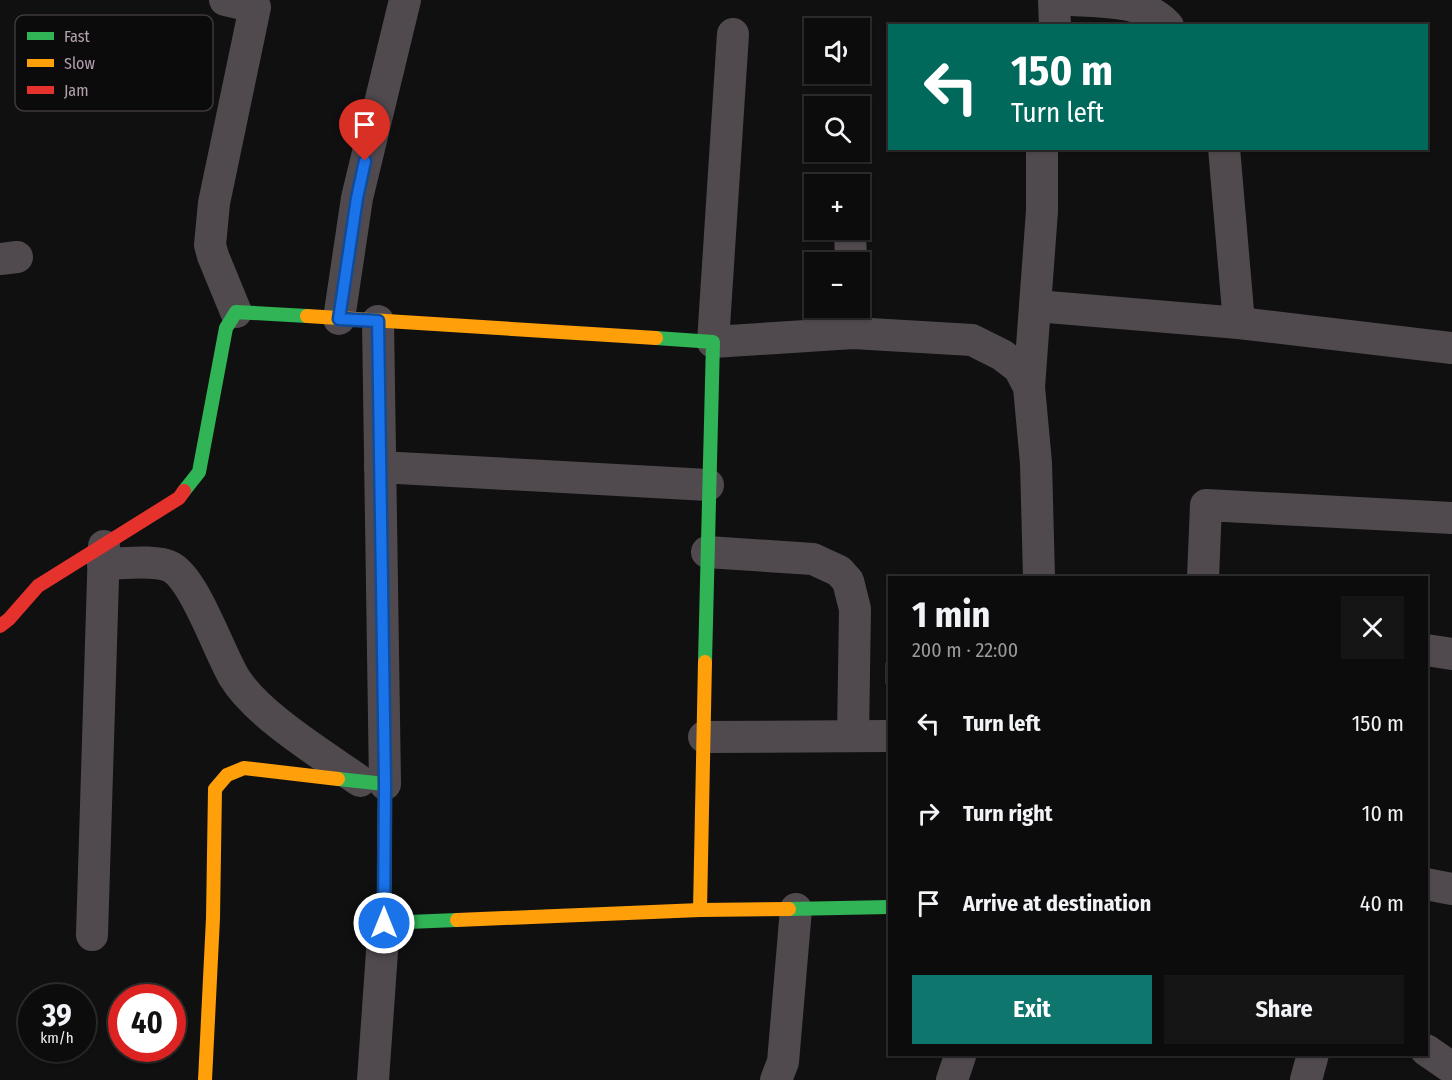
<!DOCTYPE html>
<html lang="en">
<head>
<meta charset="utf-8">
<style>
	:root { --surface:#0d0c0c; --page:#161515; --text:#f1f3f6; --muted:#9a9b9d; --line:#2d2c2d; --accent:#0f766e }
	body { margin:0; font-family:"Fira Sans Condensed",sans-serif; background:var(--page); color:var(--text); height:100vh; display:flex; flex-direction:column; font-size:22px; white-space:nowrap }
	* { box-sizing:border-box; margin:0 }
	p { font-size:20px; color:var(--muted) }
	.icon { flex:none; width:33px; height:33px; fill:none; stroke:currentColor; stroke-width:2; stroke-linecap:round; stroke-linejoin:round }
	.map { position:relative; flex:1; overflow:hidden }
	.sheet { position:absolute; left:888px; top:576px; width:540px; height:480px; display:flex; flex-direction:column; background:var(--surface); border-radius:0px; box-shadow:0 2px 4px #0004,0 0 0 2px var(--line) }
	.sheet>* { flex:none }
	.hud { position:absolute; left:888px; top:24px; width:540px; height:126px; border-radius:0px; box-shadow:0 2px 4px #0004,0 0 0 2px var(--line); background:#00695c; color:#fff; overflow:hidden }
	.controls { position:absolute; left:804px; top:18px; display:grid; gap:12px }
	.controls a { display:grid; place-items:center; width:66px; height:66px; border-radius:0px; background:var(--surface); box-shadow:0 2px 4px #0004,0 0 0 2px var(--line); font-size:30px }
	.speed { position:absolute; left:18px; top:984px; display:flex; gap:12px; font-size:30px; font-weight:700; text-align:center }
	.speed>* { display:grid; place-content:center; width:78px; height:78px; border-radius:50%; background:var(--surface); box-shadow:0 2px 4px #0004,0 0 0 2px var(--line); line-height:1 }
	.speed small { font-size:15px; font-weight:400 }
	.speed .limit { border:9px solid #d22; background:#fff; color:#111 }
	.pin { position:absolute; display:grid; place-items:center; width:51px; height:51px; color:#fff; margin:-62px -26px; border-radius:50% 50% 50% 0; rotate:-45deg; box-shadow:0 0 6px #0007 }
	.pin .icon { rotate:45deg }
	.me { position:absolute; width:66px; margin:-33px; rotate:0deg; stroke-linejoin:round; filter:drop-shadow(0 0 4px #0008) }
	.turn { display:flex; align-items:center; gap:21px; height:126px; padding:0 24px; font-size:27px }
	.turn .icon { width:78px; height:78px; stroke-width:2.5 }
	.turn b { display:block; font-size:42px; line-height:51px }
	.round { display:grid; place-items:center; flex:none; width:63px; height:63px; border-radius:0px; background:var(--page) }
	.overview { display:flex; align-items:center; justify-content:space-between; height:102px; padding:0 24px }
	h1 { font-size:36px; font-weight:700; line-height:45px }
	.cta { display:flex; gap:12px; margin-top:auto; padding:12px 24px }
	.cta a { flex:1; height:69px; border-radius:0px; background:var(--accent); color:#fff; font-size:24px; font-weight:700; line-height:69px; text-align:center }
	.cta a+a { background:var(--page); color:var(--text) }
	ul { padding:0; list-style:none }
	li { display:flex; align-items:center; gap:18px; height:90px; padding:0 24px }
	li div { flex:1 }
	li b { display:block; font-size:22px }
	li em { font-style:normal }
	.map>svg:first-child { display:block }
	.building { fill:#312d2f }
	.lines { fill:none; stroke-linecap:round; stroke-linejoin:round }
	.street { stroke:#504a4e; stroke-width:32 }
	.fast { stroke:#30b455; stroke-width:14 }
	.slow { stroke:#ff9f0a; stroke-width:14 }
	.jam { stroke:#e5322d; stroke-width:14 }
	.route-casing { stroke:#114b97; stroke-width:15 }
	.route { stroke:#1a73e8; stroke-width:10 }
	.key { fill:#0c0b0b; stroke:#3e383c; stroke-width:1.5 }
	.key-label { font-size:16px; fill:#b3a0ae }
</style>
</head>
<body>
<div class="map">
<svg width="1452" height="1080" viewBox="0 0 1452 1080">
	<rect width="100%" height="100%" fill="#111010"/>
	<rect class="building" x="885" y="663" width="5" height="21"/>
	<g class="lines">
		<g class="street">
			<polyline points="225,0 255,7 214,203 210,245 213,256 236,312"/>
			<polyline points="1054,0 1055,26"/>
			<path d="M 1073,0 C 1105,2 1145,0 1168,26"/>
			<polyline points="733,34 713,342 853,333 972,340 1002,355 1019,368 1029,387 1036,463 1039,578"/>
			<polyline points="1224,148 1239,323"/>
			<polyline points="850,230 851,262"/>
			<polyline points="0,259 17,257"/>
			<polyline points="1036,306 1239,323 1452,348"/>
			<polyline points="339,319 357,198 405,0"/>
			<polyline points="378,321 385,784"/>
			<polyline points="1029,387 1042,211 1042,148"/>
			<polyline points="380,467 708,485"/>
			<polyline points="707,552 813,559 839,571 848,581 855,609 853,736"/>
			<path d="M 103,564 C 122,564 155,559 171,567 C 195,580 219,652 234,677 C 257,715 323,755 360,781"/>
			<polyline points="1203,578 1206,505 1452,518"/>
			<polyline points="1426,650 1452,654"/>
			<polyline points="704,737 890,736"/>
			<polyline points="1426,884 1452,889"/>
			<polyline points="92,935 104,546"/>
			<polyline points="1426,1050 1452,1068"/>
			<polyline points="373,1080 384,923"/>
			<polyline points="776,1080 783,1062 796,909"/>
			<polyline points="952,1080 960,1056"/>
			<polyline points="1306,1080 1313,1054"/>
		</g>
		<g class="fast">
			<polyline points="656,338 713,342 705,662"/>
			<polyline points="184,491 199,472 226,328 236,312 307,316"/>
			<polyline points="338,779 385,784 384,923 457,920"/>
			<polyline points="789,909 890,907"/>
		</g>
		<g class="slow">
			<polyline points="307,316 656,338"/>
			<polyline points="705,662 700,910 789,909"/>
			<polyline points="457,920 700,910"/>
			<polyline points="205,1080 213,918 215,789 227,775 244,768 338,779"/>
		</g>
		<polyline class="jam" points="0,626 9,619 38,586 179,498 184,491"/>
	</g>
	<g class="lines">
		<g class="route-casing">
			<polyline id="route" points="365,161 357,198 339,319 378,321 385,784 384,923"/>
		</g>
		<use href="#route" class="route"/>
	</g>
	<rect x="15" y="15" width="198" height="96" rx="9" class="key"/>
	<rect x="27" y="32" width="27" height="8" fill="#30b455"/>
	<rect x="27" y="59" width="27" height="8" fill="#ff9f0a"/>
	<rect x="27" y="86" width="27" height="8" fill="#e5322d"/>
	<g class="key-label">
		<text x="64" y="42">Fast</text>
		<text x="64" y="69">Slow</text>
		<text x="64" y="96">Jam</text>
	</g>
</svg>
<div class="controls">
<a><svg class="icon" aria-label="sound" viewBox="0 0 24 24"><path d="M4 9h4l5-4v14l-5-4H4zM17 9q2 3 0 6"/></svg></a>
<a><svg class="icon" aria-label="search" viewBox="0 0 24 24"><circle cx="10" cy="10" r="6"/><path d="M15 15l6 6"/></svg></a>
<a>+</a>
<a>−</a>
</div>
<div class="speed"><div>39<small>km/h</small></div><div class="limit">40</div></div>
<div class="pin" style="left:365px;top:161px;background:#d93025"><svg class="icon" aria-label="arrive" viewBox="0 0 24 24"><path d="M6 21V4h12l-3 4 3 4H6"/></svg></div>
<svg class="me" style="left:384px;top:923px" viewBox="-20 -20 40 40"><circle r="17" fill="#1a73e8" stroke="#fff" stroke-width="3"/><path d="M0-11L8 9 0 5-8 9z" fill="#fff"/></svg>
<div class="hud">
<div class="turn"><svg class="icon" aria-label="left" viewBox="0 0 24 24"><path d="M17 20v-9H6M10 6l-5 5 5 5"/></svg><div><b>150 m</b>Turn left</div></div>
</div>
<section class="sheet">
<div class="overview"><div><h1>1 min</h1><p>200 m · 22:00</p></div><a class="round"><svg class="icon" aria-label="close" viewBox="0 0 24 24"><path d="M6 6l12 12M18 6L6 18"/></svg></a></div>
<ul>
<li><svg class="icon" aria-label="left" viewBox="0 0 24 24"><path d="M17 20v-9H6M10 6l-5 5 5 5"/></svg><div><b>Turn left</b></div><em>150 m</em></li>
<li><svg class="icon" aria-label="right" viewBox="0 0 24 24"><path d="M7 20v-9h11M14 6l5 5-5 5"/></svg><div><b>Turn right</b></div><em>10 m</em></li>
<li><svg class="icon" aria-label="arrive" viewBox="0 0 24 24"><path d="M6 21V4h12l-3 4 3 4H6"/></svg><div><b>Arrive at destination</b></div><em>40 m</em></li>
</ul>
<div class="cta"><a>Exit</a><a>Share</a></div>
</section>
</div>
</body>
</html>
